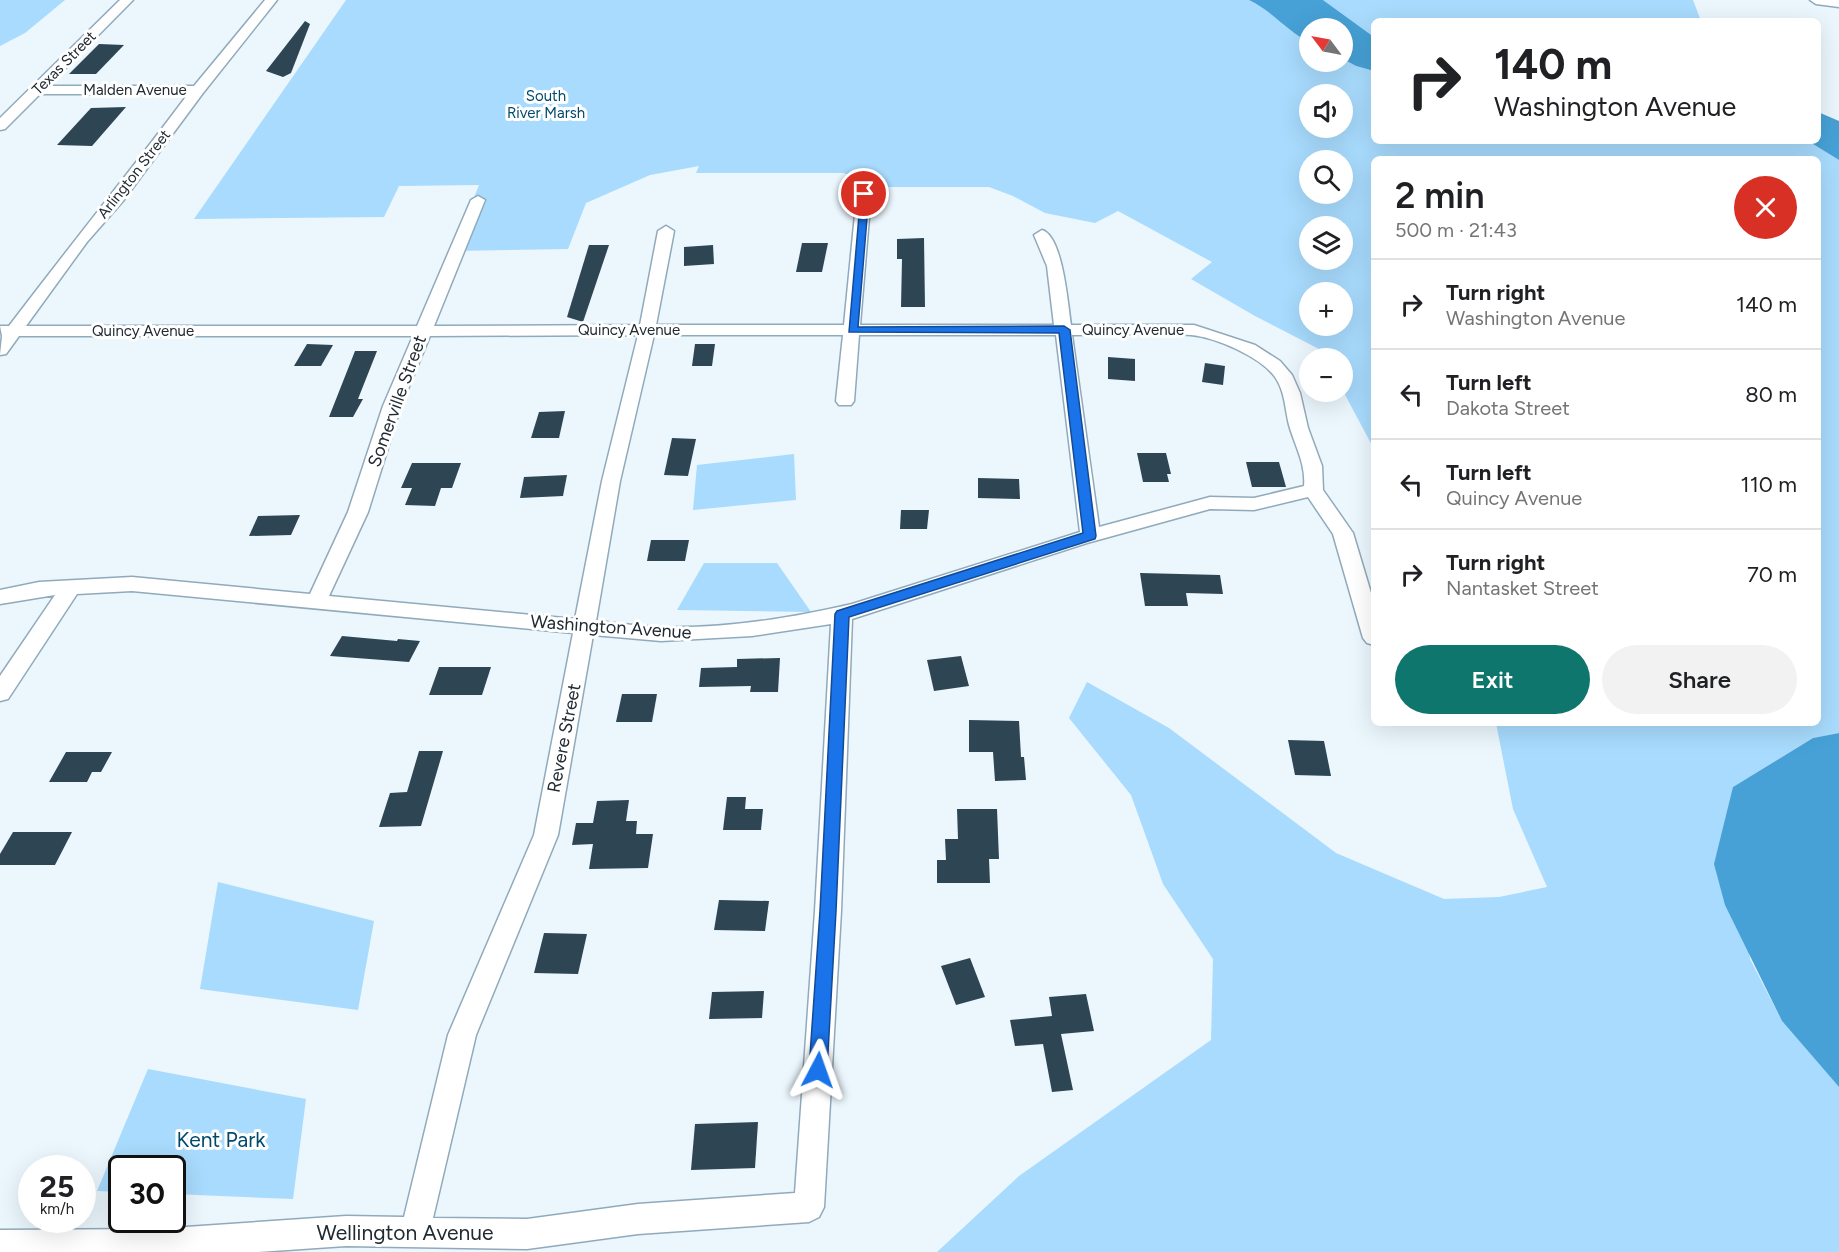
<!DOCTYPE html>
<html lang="en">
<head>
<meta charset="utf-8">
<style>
	:root { --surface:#fff; --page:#f2f2f2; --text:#202124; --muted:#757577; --line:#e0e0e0; --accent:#0f766e }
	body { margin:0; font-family:Figtree,sans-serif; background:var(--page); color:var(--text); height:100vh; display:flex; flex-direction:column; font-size:22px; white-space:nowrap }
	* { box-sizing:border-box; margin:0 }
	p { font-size:20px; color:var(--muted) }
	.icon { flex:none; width:33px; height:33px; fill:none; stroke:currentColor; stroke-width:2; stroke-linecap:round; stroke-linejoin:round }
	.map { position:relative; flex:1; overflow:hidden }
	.sheet { position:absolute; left:1371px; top:156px; width:450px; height:570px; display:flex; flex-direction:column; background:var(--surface); border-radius:9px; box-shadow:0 6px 24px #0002 }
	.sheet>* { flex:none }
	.banner { position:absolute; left:1371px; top:18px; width:450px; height:126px; border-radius:9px; box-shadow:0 6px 24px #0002; background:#fff; color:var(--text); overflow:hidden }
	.needle { width:39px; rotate:302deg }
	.buttons { position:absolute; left:1299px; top:18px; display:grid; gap:12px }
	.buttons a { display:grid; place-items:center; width:54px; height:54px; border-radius:50%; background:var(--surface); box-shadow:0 6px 24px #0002; font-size:30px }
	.speed { position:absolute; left:18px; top:1155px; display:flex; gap:12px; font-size:30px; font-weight:700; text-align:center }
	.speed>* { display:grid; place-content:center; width:78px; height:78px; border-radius:50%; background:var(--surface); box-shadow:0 6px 24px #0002; line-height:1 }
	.speed small { font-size:15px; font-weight:400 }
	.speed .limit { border:3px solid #111; border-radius:9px; background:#fff; color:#111 }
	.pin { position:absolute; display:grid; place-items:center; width:51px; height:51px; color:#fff; margin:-26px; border:3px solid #fff; border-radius:50%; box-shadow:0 2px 6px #0007 }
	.me { position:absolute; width:66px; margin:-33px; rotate:4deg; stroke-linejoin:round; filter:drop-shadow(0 0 4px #0008) }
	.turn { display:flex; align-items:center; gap:21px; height:126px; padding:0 24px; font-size:27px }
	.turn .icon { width:78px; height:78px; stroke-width:2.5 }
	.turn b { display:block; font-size:42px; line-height:51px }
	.round { display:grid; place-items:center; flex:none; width:63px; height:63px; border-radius:32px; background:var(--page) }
	.head { display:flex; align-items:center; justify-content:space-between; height:102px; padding:0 24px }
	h1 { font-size:36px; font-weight:600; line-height:45px }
	.primary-button { display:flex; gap:12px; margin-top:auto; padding:12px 24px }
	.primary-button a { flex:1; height:69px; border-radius:36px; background:var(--accent); color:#fff; font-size:24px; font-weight:600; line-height:69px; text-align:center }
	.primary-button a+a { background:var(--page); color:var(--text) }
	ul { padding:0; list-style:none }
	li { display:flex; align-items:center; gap:18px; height:90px; padding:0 24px; border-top:2px solid var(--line) }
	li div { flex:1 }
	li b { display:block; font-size:22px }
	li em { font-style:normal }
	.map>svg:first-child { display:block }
	.green { fill:#a8dbfd; fill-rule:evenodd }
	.water { fill:#47a1d6 }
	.building { fill:#2e4554 }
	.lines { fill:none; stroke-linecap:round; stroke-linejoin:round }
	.minor-casing { stroke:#90aabb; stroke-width:3 }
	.minor { fill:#fff; fill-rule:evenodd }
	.route { fill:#1a73e8; stroke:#114b97; stroke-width:1.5 }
	.labels { text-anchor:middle; stroke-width:6; stroke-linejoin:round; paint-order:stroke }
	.far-street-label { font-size:15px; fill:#202a31; stroke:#fff }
	.far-park-label { font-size:15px; fill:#004a6d; stroke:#fff }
	.street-label { font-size:18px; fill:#202a31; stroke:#fff }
	.near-park-label { font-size:21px; fill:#004a6d; stroke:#fff }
	.near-street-label { font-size:21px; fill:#202a31; stroke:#fff }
</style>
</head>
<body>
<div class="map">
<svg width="1839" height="1252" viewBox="0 0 1839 1252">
	<rect width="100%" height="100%" fill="#ebf6fd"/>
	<g class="green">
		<polygon points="0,0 65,0 25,33 0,46"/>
		<path d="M 346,0 L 1249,0 C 1272,11 1287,31 1309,42 L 1310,62 L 1342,62 L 1343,59 L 1356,66 L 1374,71 L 1374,141 L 1808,141 L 1839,160 L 1839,733 L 1813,738 L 1733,787 L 1750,959 L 1782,1021 L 1839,1087 L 1839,1252 L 937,1252 L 1019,1176 L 1211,1040 L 1213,959 L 1163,884 L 1131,795 L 1069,718 L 1087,682 L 1169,728 L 1336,853 L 1444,899 L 1499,897 L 1547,887 L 1513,809 L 1496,723 L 1818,723 L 1818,159 L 1374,159 L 1374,449 L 1343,391 L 1342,358 L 1325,358 L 1319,349 L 1255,316 L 1191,279 L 1212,262 L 1118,211 L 1095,223 L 1045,213 L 1013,196 L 989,187 L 873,187 L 844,173 L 696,173 L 699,166 L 650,175 L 586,203 L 568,249 L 453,251 L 479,185 L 399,186 L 384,217 L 194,219 ZM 1310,94 L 1342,94 L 1342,128 L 1310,128 ZM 1310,160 L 1342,160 L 1342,194 L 1310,194 ZM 1310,226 L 1342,226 L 1342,260 L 1310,260 ZM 1310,292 L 1342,292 L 1342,326 L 1310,326 Z"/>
		<polygon points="1323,0 1693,0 1701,21 1374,21 1374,37"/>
		<polygon points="794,454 796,500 693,510 697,465"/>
		<polygon points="704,563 777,563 811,612 677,610"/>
		<polygon points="218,882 374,921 358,1010 200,989"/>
		<polygon points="148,1069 306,1099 293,1199 173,1194 172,1168 122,1168 121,1192 97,1191"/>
	</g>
	<g class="water">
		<path d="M 1249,0 L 1323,0 L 1374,37 L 1374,71 L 1356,66 L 1343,59 L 1342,28 L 1310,28 L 1309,42 C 1287,31 1272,11 1249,0 Z"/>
		<polygon points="1818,112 1839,121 1839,160 1808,141 1818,141"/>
		<polygon points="1839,733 1839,1087 1782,1021 1725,905 1714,864 1733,787 1813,738"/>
	</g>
	<g class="building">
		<polygon points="305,21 310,24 291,73 283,77 266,71"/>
		<polygon points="99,44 124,45 96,74 69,74"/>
		<polygon points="126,107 92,146 57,145 91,108"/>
		<polygon points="924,238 925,307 901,307 902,259 897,259 897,239"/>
		<polygon points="802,243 828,243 822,272 796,272"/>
		<polygon points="589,245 609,245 583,322 567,317"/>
		<polygon points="713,245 714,264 684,266 684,247"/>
		<polygon points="307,344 333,345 321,366 294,366"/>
		<polygon points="695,344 715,344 712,366 692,366"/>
		<polygon points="355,351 377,351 358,399 363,399 353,417 329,417"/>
		<polygon points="1108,357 1135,359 1135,381 1108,379"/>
		<polygon points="1205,363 1225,366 1223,385 1202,382"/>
		<polygon points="565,411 559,438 531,438 539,412"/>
		<polygon points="672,438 696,439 688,476 664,475"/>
		<polygon points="1137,453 1166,453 1171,474 1167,474 1169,482 1143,482"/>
		<polygon points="1246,462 1279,462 1286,487 1252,487"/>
		<polygon points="412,463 461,463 452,488 441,488 435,506 405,505 412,488 401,488"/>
		<polygon points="567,475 563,496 520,498 524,477"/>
		<polygon points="978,478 1019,479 1020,499 978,498"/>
		<polygon points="901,510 929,510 927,529 900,529"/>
		<polygon points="300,515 291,535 249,536 258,516"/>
		<polygon points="651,540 689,540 685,561 647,561"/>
		<polygon points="1140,573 1220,575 1223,594 1186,593 1188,606 1145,606"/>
		<polygon points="342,636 397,641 398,639 420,641 409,662 330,656"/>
		<polygon points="961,656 969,686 934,691 927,660"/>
		<polygon points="780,658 778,692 750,692 751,686 699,687 701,668 737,667 737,659"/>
		<polygon points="439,667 491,667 482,695 429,695"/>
		<polygon points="622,694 657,694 652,722 616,722"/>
		<polygon points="969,720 1019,721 1021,757 1024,757 1026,780 995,781 993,752 969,752"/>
		<polygon points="1288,740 1324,741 1331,776 1295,775"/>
		<polygon points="419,751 443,751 421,826 379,827 390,793 407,792"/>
		<polygon points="66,752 112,752 101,772 92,772 87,782 49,782"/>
		<polygon points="727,797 746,797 745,809 763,809 761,830 723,830"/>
		<polygon points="629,800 626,821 637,821 636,834 653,834 648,868 589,869 593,844 572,845 576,823 593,823 597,801"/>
		<polygon points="957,809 997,809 999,859 989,859 990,883 937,883 937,860 946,860 945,839 958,839"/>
		<polygon points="13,832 72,832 55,865 0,865 0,854"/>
		<polygon points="719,900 769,901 765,931 714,930"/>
		<polygon points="544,933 587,934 578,974 534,973"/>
		<polygon points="970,958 985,997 956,1005 941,966"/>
		<polygon points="764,991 762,1018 709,1019 712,992"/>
		<polygon points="1086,994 1094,1031 1061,1034 1073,1090 1052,1092 1043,1044 1015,1046 1010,1020 1052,1016 1049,997"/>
		<polygon points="758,1122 755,1168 691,1170 695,1124"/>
	</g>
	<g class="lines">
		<g class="minor-casing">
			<g id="minor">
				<path d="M 120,0 L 133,0 L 48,86 L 194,86 L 265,0 L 277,0 L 203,93 L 123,201 L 87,242 L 26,326 L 417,326 L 471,200 L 478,196 L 485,200 L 434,326 L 640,325 L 658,231 L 666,226 L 674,231 L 656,325 L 844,325 L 857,194 L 864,190 L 871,194 L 860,325 L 1054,325 L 1047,266 L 1034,235 L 1042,230 C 1063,236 1068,306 1071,325 L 1194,325 L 1255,345 L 1280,361 L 1292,375 L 1300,393 L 1308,428 L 1322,466 L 1323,490 L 1353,533 L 1374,603 L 1374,645 L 1367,643 L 1363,638 L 1333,534 L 1308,497 L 1254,510 L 1210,509 L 1087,543 L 852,619 L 841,911 L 824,1207 L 819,1217 L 809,1222 L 638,1234 L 527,1249 L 346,1246 L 258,1252 L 0,1252 L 0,1230 L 156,1229 L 346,1216 L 404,1217 L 448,1035 L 534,835 L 573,633 L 132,591 L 77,594 L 8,699 L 0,701 L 0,676 L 55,595 L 0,604 L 0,590 L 39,582 L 132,577 L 310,594 L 348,512 L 383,406 L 413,336 L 19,336 L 6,354 L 0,355 L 2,336 L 0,326 L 9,326 C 68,248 130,172 188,94 L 40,94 L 5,129 L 0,130 L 0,118 ZM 638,335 L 602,481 L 575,619 L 329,596 L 368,512 L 401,406 L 430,336 ZM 654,335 L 843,335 L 836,401 L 839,405 L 851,405 L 854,401 L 859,335 L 1056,335 L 1080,532 L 852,604 C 792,618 722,629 660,627 C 639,626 617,623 596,621 L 620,481 ZM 1072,335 C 1111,335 1152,332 1191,335 C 1215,337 1261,357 1275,377 C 1285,391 1285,409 1289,425 C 1295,446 1306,464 1304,486 L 1254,498 L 1210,497 L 1099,527 ZM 831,624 L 815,911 L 795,1193 L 638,1204 L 527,1219 L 433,1218 L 476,1035 L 558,835 L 593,635 L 661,641 L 752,636 Z"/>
				<polygon points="1810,0 1839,0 1839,7 1816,4"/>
			</g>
		</g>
		<use href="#minor" class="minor"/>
	</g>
	<polygon class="route" points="861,192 869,194 858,327 1064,326 1070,330 1096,536 1095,539 849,617 836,911 827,1070 824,1076 818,1078 811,1076 809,1070 820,911 835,614 837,611 1083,533 1059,333 849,332"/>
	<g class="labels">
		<g class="far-street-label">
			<text transform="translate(64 63) rotate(-45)" y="5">Texas Street</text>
			<text x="135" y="95">Malden Avenue</text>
			<text transform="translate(134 174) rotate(-52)" y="5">Arlington Street</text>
			<text x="629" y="335">Quincy Avenue</text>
			<text x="1133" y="335">Quincy Avenue</text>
			<text x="143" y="336">Quincy Avenue</text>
		</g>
		<g class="far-park-label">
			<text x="546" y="101">South<tspan x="546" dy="17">River Marsh</tspan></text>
		</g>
		<g class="street-label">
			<text transform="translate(397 401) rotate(-70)" y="6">Somerville Street</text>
			<text transform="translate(611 627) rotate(4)" y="6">Washington Avenue</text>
			<text transform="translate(564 738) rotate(-79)" y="6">Revere Street</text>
		</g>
		<g class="near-park-label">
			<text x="221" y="1147">Kent Park</text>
		</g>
		<g class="near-street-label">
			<text x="405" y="1240">Wellington Avenue</text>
		</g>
	</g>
</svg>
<div class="buttons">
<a><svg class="needle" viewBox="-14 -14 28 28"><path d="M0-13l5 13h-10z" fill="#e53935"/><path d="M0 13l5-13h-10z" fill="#757577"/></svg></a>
<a><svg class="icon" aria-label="sound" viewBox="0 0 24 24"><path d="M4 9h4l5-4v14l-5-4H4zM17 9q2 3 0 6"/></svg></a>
<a><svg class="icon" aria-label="search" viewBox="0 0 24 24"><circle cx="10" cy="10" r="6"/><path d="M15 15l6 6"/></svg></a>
<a><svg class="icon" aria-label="layers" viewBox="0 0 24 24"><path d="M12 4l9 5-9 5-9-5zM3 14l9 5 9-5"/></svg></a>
<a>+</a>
<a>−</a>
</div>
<div class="speed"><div>25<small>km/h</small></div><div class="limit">30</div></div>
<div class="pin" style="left:864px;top:194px;background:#d93025"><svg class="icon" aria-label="arrive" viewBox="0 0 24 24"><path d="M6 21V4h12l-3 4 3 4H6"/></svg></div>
<svg class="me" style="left:818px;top:1070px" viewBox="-20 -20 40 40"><path d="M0-17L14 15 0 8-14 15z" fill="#1a73e8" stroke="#fff" stroke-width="4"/></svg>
<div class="banner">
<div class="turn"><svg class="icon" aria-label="right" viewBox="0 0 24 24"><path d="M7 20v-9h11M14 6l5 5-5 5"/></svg><div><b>140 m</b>Washington Avenue</div></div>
</div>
<section class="sheet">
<div class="head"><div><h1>2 min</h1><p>500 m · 21:43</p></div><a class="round" style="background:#d93025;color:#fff"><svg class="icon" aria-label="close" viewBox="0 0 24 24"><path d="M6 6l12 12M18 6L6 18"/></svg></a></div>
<ul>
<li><svg class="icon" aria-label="right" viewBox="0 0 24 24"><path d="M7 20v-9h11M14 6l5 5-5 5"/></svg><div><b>Turn right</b><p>Washington Avenue</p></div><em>140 m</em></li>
<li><svg class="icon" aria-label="left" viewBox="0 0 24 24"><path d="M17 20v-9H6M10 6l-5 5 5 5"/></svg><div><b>Turn left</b><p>Dakota Street</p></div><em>80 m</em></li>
<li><svg class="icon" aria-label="left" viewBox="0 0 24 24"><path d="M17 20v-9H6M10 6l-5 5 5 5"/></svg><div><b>Turn left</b><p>Quincy Avenue</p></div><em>110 m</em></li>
<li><svg class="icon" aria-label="right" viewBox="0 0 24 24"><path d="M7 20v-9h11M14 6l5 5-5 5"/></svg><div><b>Turn right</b><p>Nantasket Street</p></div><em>70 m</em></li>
</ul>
<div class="primary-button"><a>Exit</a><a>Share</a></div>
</section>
</div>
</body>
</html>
